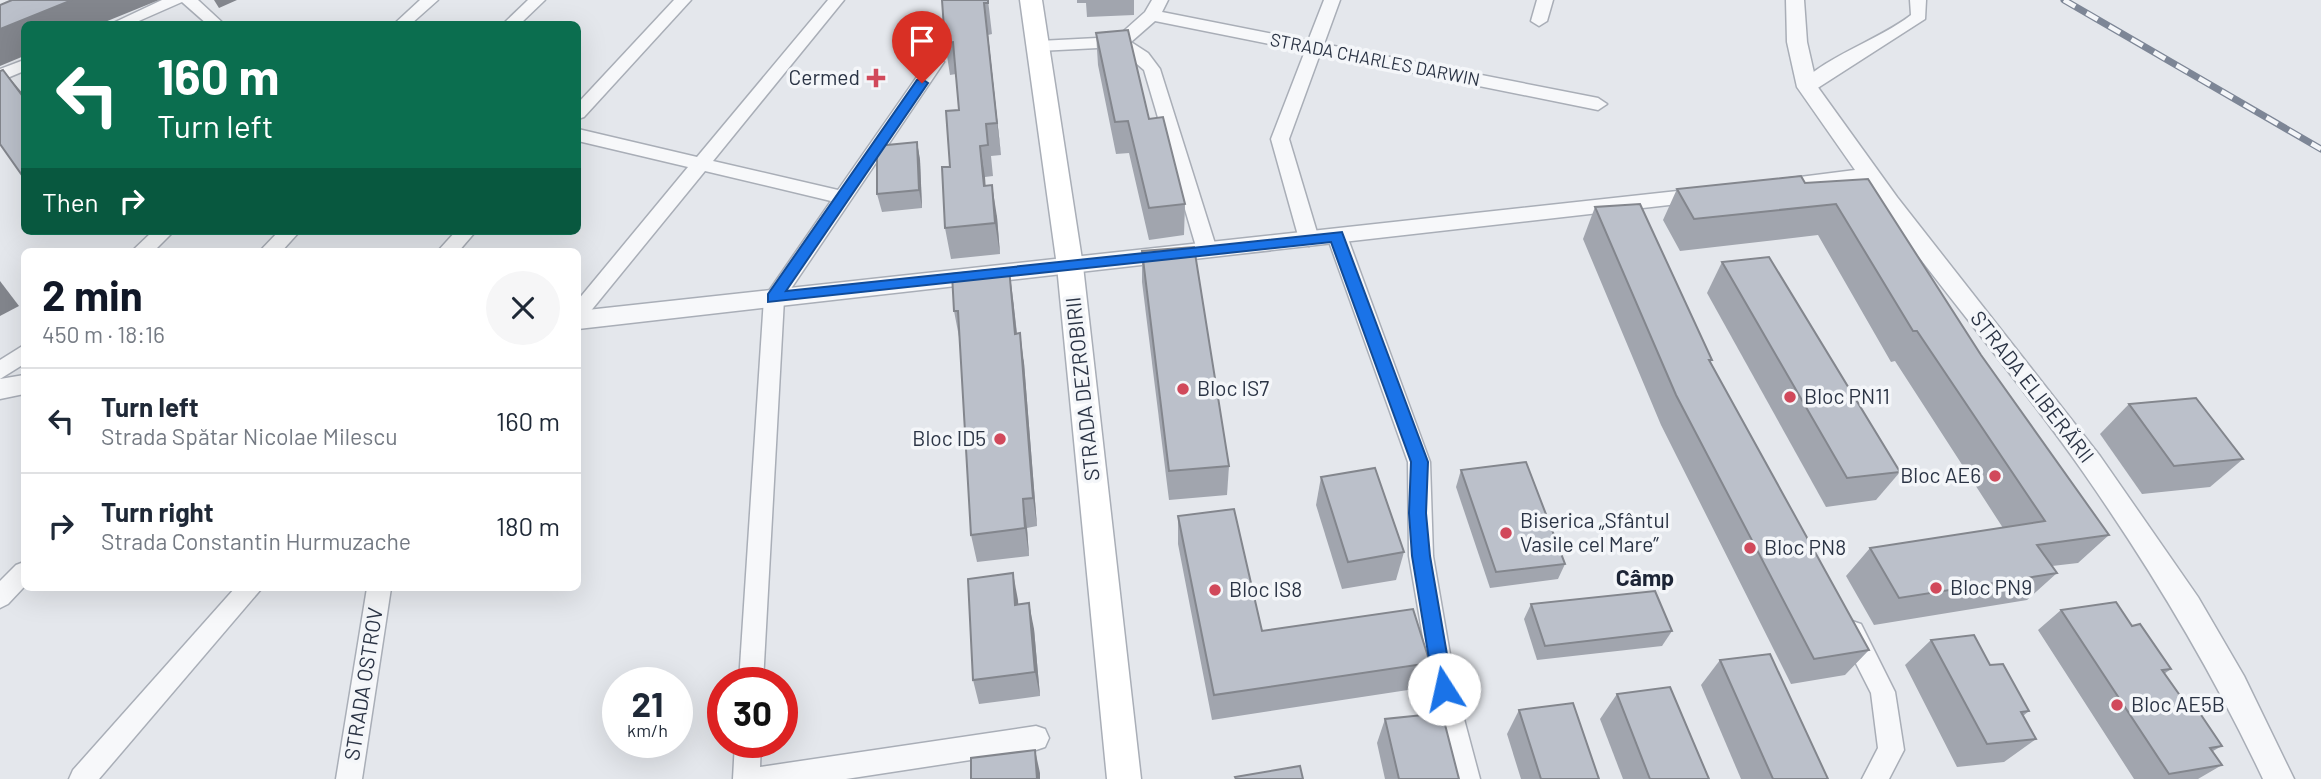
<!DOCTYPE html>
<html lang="en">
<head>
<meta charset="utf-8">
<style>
	:root { --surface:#fff; --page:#f6f6f7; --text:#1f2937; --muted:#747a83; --line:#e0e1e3; --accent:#111827 }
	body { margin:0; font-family:Barlow,sans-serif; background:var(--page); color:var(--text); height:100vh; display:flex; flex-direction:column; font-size:26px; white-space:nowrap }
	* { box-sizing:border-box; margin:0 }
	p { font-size:23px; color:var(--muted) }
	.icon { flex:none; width:38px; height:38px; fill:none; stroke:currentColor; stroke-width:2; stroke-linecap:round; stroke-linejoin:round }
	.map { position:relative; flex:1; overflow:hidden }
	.drawer { position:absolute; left:21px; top:248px; width:560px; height:343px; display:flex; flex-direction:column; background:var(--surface); border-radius:10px; box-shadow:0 7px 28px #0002 }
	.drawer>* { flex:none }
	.top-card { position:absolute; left:21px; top:21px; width:560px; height:214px; border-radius:10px; box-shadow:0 7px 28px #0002; background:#0b6e4f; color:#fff; overflow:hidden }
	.speed { position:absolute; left:602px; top:667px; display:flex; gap:14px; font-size:35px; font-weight:700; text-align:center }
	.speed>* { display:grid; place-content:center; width:91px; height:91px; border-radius:50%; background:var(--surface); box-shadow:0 7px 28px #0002; line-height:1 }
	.speed small { font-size:18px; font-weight:400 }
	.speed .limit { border:10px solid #d22; background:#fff; color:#111 }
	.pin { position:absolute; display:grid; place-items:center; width:60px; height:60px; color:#fff; margin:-72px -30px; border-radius:50% 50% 50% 0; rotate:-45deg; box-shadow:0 0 7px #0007 }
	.pin .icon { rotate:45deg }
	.me { position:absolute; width:77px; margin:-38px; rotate:350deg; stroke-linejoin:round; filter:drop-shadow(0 0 5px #0008) }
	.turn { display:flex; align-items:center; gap:24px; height:147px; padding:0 21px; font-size:32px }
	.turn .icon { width:91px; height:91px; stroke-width:2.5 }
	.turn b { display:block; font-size:49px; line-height:60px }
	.then { display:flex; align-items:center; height:66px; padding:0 21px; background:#0003; gap:14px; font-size:26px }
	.round { display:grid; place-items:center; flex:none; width:74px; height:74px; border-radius:37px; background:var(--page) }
	.head { display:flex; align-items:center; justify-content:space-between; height:119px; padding:0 21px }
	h1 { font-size:42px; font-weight:700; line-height:52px; color:var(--accent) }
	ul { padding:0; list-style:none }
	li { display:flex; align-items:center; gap:21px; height:105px; padding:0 21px; border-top:2px solid var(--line) }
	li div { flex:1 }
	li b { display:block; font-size:26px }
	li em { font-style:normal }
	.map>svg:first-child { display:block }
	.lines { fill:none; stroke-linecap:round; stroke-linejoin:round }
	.minor-casing { stroke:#a9aeb7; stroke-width:3 }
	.tertiary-casing { stroke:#a9aeb7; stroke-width:3 }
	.secondary-casing { stroke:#a9aeb7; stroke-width:3 }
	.minor { fill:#f7f8fa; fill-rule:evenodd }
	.tertiary { fill:#f7f8fa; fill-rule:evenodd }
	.secondary { fill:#fff; fill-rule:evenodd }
	.rail-casing { stroke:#7d8696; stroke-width:7 }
	.rail { stroke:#f4f6f9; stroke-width:4.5; stroke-dasharray:13; stroke-linecap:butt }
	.wall { fill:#a1a5ae }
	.shaded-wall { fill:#83868d }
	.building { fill:#bbc0ca; stroke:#83868d; stroke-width:2 }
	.route { fill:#1a73e8; stroke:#114b97; stroke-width:2 }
	.poi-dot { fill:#d1495b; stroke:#f4f6f9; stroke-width:2.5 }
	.labels { text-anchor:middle; stroke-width:7; stroke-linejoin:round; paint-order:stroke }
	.far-street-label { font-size:18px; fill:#2b3445; stroke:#f4f6f9 }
	.poi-label { font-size:21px; fill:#2b3445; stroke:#f4f6f9; text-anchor:start }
	.street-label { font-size:21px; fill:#2b3445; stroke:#f4f6f9 }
	.neighbourhood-label { font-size:23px; font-weight:bold; fill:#1d2536; stroke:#f4f6f9 }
</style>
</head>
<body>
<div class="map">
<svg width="2321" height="779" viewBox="0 0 2321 779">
	<rect width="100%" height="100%" fill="#e4e7ec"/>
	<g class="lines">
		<g class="minor-casing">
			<g id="minor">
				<polygon points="162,0 198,0 224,24 207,24 182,2 132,24 111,24"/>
				<polygon points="420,0 438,0 411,24 394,24"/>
				<polygon points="528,0 545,0 520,24 503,24"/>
				<polygon points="674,0 691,0 584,117 578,119 578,103"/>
				<polygon points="828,0 844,0 713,161 838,190 930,58 936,57 944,62 784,299 763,682 739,682 764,298 831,201 705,171 585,318 578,321 578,300 688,167 578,141 578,129 697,157"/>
				<polygon points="1152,0 1168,0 1162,12 1308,41 1324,0 1340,0 1324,44 1598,98 1607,104 1598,110 1320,54 1289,139 1319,239 1309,246 1299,239 1271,139 1305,51 1155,21 1131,42 1148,53 1160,69 1217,250 1207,257 1197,250 1144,70 1117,47 1039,51 1031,46 1039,41 1117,37 1145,12"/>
				<polygon points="1537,0 1553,0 1547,21 1539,26 1531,21"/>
				<path d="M 1910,0 L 1926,0 L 1925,19 L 1813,91 L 1801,91 L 1798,87 C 1819,59 1881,39 1911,15 Z"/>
				<polygon points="24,60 24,71 0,81 0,69"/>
				<polygon points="1337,229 1347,236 1430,462 1433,556 1456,689 1480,779 1454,779 1432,689 1409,556 1408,462 1327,236"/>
				<polygon points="153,231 174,231 153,252 131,252"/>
				<polygon points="279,231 300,231 281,252 259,252"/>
				<polygon points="456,231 476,231 458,252 437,252"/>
				<polygon points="24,345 24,364 0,379 0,360"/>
				<polygon points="24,562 24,587 8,604 0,608 0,581 16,565"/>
				<polygon points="235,588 262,588 99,779 69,779 73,770"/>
				<polygon points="367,588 391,588 362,779 336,779"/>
				<polygon points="1852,621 1861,624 1895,692 1904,750 1889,779 1862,779 1878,748 1871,693 1840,632 1843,624"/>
				<polygon points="1036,726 1045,729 1049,738 1045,747 1036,750 846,779 733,779 735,742 761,742 760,767"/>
			</g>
		</g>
		<g class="tertiary-casing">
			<g id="tertiary">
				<path d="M 1786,0 L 1804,0 L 1807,42 L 1817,86 L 1897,197 L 2100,456 L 2198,597 L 2244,676 L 2294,779 L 2263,779 C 2212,671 2152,571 2083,472 C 2014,373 1934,282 1865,184 L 1776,194 L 1768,192 L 1765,187 L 1768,182 L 1776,180 L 1855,170 L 1797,87 L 1787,42 Z"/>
				<polygon points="1705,188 1713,190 1716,195 1713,200 578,329 578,311"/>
				<polygon points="24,375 24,394 0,399 0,379"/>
			</g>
		</g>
		<g class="secondary-casing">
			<polygon id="secondary" points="1020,0 1042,0 1083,266 1141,779 1107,779 1057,266"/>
		</g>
		<use href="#minor" class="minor"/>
		<use href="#tertiary" class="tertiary"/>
		<use href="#secondary" class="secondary"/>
		<g class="rail-casing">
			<polyline id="rail" points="2064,0 2321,149"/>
		</g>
		<use href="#rail" class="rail"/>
	</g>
	<g class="wall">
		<polygon points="988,0 992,34 988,35 1001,155 991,156 993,176 985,177 985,186 997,217 1000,254 951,259 945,228 950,167 959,110 956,74 950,75 945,43"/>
		<polygon points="1077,0 1134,0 1134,15 1087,17 1086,3 1077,3"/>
		<polygon points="1096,33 1149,119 1185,204 1184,235 1149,240 1129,153 1116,154 1098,65"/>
		<polygon points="917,142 920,160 922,208 882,212 877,194"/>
		<polygon points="1868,179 1981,355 2109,535 2078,563 2052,566 2057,573 2027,600 1874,625 1846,576 1870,548 2003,528 1895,361 1891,362 1818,235 1680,251 1663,220 1677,189 1805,183"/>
		<polygon points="1595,207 1712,360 1710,363 1869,650 1845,675 1791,684 1661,425 1583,239"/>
		<polygon points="1142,251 1229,466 1227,495 1169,500 1142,282"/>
		<polygon points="1722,262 1900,472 1876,500 1826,507 1707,293"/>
		<polygon points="1013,299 1017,333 1024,363 1037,526 1027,528 1029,556 977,562 971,535 960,342 954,311"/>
		<polygon points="2129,404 2243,459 2210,487 2142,494 2100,434"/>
		<polygon points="1461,470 1565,564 1558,579 1490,588 1456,487"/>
		<polygon points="1321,477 1404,552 1396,580 1342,589 1316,505"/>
		<polygon points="1178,516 1262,631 1430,663 1421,688 1212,720 1178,544"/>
		<polygon points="1018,600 1018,605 1034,629 1040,696 979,704 973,680"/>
		<polygon points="1531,604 1672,631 1662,646 1537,660 1524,619"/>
		<polygon points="2061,610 2132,626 2171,669 2164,674 2186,704 2222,746 2213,751 2222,765 2198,779 2134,779 2038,630"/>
		<polygon points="1931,640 1990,665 2029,711 2023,716 2036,739 2004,762 1957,767 1905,665"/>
		<polygon points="1720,660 1828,779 1741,779 1701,685"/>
		<polygon points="1617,694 1709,779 1623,779 1600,719"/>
		<polygon points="1519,710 1599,779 1521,779 1507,734"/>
		<polygon points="1385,719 1459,779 1385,779 1377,743"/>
	</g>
	<g class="shaded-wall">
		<polygon points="72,0 159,0 100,24 24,24 24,56 0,66 0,29"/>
		<polygon points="214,0 237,0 219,8"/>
		<polygon points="984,3 988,35 1001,155 997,123"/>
		<polygon points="3,70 24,95 24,98"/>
		<polygon points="917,142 920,160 922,208 919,190"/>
		<polygon points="980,146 985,177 988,217 984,186"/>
		<polygon points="992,185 997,217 1000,254 995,223"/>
		<polygon points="1009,268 1013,299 1020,364 1015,334"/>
		<polygon points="0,281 19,306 0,316"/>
		<polygon points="1020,333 1024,363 1037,526 1033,498"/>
		<polygon points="1023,499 1027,528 1029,556 1025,528"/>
		<polygon points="1013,573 1018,600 1020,631 1015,605"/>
		<polygon points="1029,603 1034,629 1040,696 1035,672"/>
		<polygon points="1035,750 1040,773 1040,779 1037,779"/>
	</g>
	<g class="building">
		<polygon points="12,0 72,0 0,29 0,5"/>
		<polygon points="942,0 988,0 988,3 984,3 997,123 986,124 988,145 980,146 984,186 992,185 995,223 945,228 942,167 950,167 946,111 959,110 953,42 945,43"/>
		<polygon points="1128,30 1149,119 1163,117 1185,204 1149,208 1128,121 1115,122 1096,33"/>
		<polygon points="3,70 24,98 24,178 0,144 0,71"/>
		<polygon points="917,142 919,190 877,194 877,146"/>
		<polygon points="1801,176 1805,183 1868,179 1981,355 2109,535 2037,545 2057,573 1899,598 1870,548 2045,521 1917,331 1913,331 1836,204 1694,219 1677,189"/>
		<polygon points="1640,204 1712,360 1709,360 1869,650 1814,659 1676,395 1595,207"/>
		<polygon points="1194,247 1229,466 1169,471 1142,251"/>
		<polygon points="1769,257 1900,472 1847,478 1722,262"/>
		<polygon points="1009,268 1015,334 1020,333 1033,498 1023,499 1025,528 971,535 958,311 954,311 952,274"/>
		<polygon points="2196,398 2243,459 2174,466 2129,404"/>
		<polygon points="1526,462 1565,564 1496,572 1461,470"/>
		<polygon points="1375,468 1404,552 1348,562 1321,477"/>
		<polygon points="1234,509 1262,631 1413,609 1430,663 1214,695 1178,516"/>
		<polygon points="1013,573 1015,605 1029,603 1035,672 973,680 968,579"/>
		<polygon points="1655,591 1672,631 1545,646 1531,604"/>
		<polygon points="2116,602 2132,626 2140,624 2171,669 2162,670 2186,704 2193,703 2222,746 2210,748 2222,765 2169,774 2061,610"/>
		<polygon points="1974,635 1990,665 2003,664 2029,711 2021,712 2036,739 1987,744 1931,640"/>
		<polygon points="1770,654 1828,779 1773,779 1720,660"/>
		<polygon points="1670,687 1709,779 1650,779 1617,694"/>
		<polygon points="1573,703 1599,779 1541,779 1519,710"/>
		<polygon points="1442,713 1459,779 1399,779 1385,719"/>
		<polygon points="1035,750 1037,779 971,779 971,758"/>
		<polygon points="1300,766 1303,779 1236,779 1235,777"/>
	</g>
	<polygon class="route" points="922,79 928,83 786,291 1342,232 1428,462 1426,513 1430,556 1453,689 1450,695 1444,697 1437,695 1434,689 1412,556 1409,513 1411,462 1331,242 768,302 768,294 917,80"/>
	<g class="poi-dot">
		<path d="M872.5 67.5h7v7h7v7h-7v7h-7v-7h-7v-7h7z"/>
		<circle cx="1183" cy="389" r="7"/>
		<circle cx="1790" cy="397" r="7"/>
		<circle cx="1000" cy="439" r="7"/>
		<circle cx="1995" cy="476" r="7"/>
		<circle cx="1506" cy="533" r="7"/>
		<circle cx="1750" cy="548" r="7"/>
		<circle cx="1936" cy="588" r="7"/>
		<circle cx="1215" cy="590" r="7"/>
		<circle cx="2117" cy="705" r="7"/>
	</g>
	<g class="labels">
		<g class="far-street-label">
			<text transform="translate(1375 60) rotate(11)" y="6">STRADA CHARLES DARWIN</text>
		</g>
		<g class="poi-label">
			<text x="860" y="85" text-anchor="end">Cermed</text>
			<text x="1197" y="396">Bloc IS7</text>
			<text x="1804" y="404">Bloc PN11</text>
			<text x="986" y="446" text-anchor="end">Bloc ID5</text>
			<text x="1981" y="483" text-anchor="end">Bloc AE6</text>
			<text x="1520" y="528">Biserica „Sfântul<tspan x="1520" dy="24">Vasile cel Mare”</tspan></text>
			<text x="1764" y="555">Bloc PN8</text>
			<text x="1950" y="595">Bloc PN9</text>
			<text x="1229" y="597">Bloc IS8</text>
			<text x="2131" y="712">Bloc AE5B</text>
		</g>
		<g class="street-label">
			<text transform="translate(2032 387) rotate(52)" y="7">STRADA ELIBERĂRII</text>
			<text transform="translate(1083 389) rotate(-96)" y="7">STRADA DEZROBIRII</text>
			<text transform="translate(364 684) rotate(-81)" y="7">STRADA OSTROV</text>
		</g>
		<g class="neighbourhood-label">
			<text x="1645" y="586">Câmp</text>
		</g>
	</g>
</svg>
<div class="speed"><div>21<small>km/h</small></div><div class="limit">30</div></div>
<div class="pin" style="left:922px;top:83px;background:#d93025"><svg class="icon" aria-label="arrive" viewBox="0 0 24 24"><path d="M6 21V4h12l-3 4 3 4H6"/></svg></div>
<svg class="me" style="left:1444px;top:689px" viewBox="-20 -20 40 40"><circle r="19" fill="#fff"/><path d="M0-13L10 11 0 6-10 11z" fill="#1a73e8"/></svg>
<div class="top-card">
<div class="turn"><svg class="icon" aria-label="left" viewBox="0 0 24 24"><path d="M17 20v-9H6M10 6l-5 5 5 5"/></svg><div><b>160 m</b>Turn left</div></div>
<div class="then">Then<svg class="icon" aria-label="right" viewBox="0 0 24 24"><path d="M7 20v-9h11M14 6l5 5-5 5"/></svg></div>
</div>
<section class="drawer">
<div class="head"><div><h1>2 min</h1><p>450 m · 18:16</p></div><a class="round"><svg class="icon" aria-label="close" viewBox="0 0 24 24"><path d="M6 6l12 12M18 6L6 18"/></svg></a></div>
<ul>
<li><svg class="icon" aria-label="left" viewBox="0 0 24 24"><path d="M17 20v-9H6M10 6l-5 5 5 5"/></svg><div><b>Turn left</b><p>Strada Spătar Nicolae Milescu</p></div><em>160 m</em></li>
<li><svg class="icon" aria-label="right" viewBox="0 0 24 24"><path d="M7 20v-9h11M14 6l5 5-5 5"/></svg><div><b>Turn right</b><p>Strada Constantin Hurmuzache</p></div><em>180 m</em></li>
</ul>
</section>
</div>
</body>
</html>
